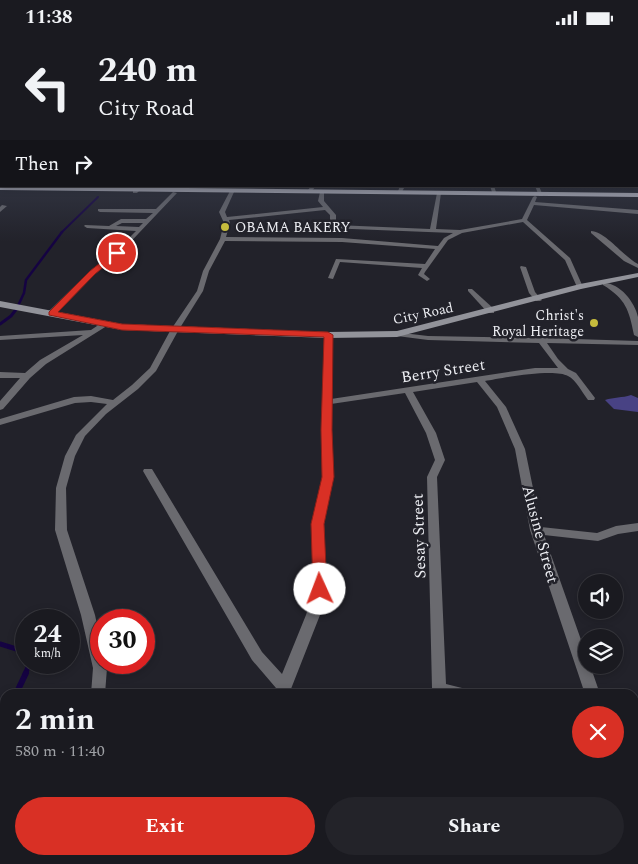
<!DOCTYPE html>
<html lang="en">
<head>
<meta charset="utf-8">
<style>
	:root { --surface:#1a1a20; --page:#232329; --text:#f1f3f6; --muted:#9fa1a5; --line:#38383e; --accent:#d93025 }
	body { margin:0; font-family:Spectral,serif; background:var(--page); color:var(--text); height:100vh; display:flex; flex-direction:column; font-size:19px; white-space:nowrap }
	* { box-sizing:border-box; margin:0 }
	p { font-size:16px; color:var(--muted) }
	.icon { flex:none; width:28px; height:28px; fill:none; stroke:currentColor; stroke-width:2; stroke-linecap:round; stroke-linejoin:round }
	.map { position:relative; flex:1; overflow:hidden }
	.panel { position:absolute; left:0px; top:654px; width:639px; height:176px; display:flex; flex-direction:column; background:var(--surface); border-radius:15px 15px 0 0; box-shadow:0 2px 8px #0003,0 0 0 1px var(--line) }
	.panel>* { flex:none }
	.top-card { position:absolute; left:0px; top:0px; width:639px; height:152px; box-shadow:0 2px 8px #0003,0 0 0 1px var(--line); background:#1a1a20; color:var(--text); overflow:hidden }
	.controls { position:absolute; left:578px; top:539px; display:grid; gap:10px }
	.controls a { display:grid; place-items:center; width:45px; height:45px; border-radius:50%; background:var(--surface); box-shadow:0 2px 8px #0003,0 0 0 1px var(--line); font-size:25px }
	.speed { position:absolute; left:15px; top:574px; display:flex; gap:10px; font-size:25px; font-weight:700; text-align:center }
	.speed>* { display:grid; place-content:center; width:65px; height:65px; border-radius:50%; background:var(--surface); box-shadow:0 2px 8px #0003,0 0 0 1px var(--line); line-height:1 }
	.speed small { font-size:12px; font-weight:400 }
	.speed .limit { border:8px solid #d22; background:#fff; color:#111 }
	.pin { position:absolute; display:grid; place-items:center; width:42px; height:42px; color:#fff; margin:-21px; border:2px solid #fff; border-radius:50%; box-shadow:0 1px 5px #0007 }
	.me { position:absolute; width:55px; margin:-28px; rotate:358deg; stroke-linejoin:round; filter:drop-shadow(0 0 4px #0008) }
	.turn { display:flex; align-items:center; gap:18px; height:105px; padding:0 15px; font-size:22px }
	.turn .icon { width:65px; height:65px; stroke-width:2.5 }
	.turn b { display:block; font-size:35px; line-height:42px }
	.then { display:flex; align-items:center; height:48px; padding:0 15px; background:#0003; gap:10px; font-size:19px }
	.round { display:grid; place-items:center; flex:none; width:52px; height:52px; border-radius:26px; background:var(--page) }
	.summary { display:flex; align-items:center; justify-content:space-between; height:85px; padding:0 15px }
	h1 { font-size:30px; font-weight:700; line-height:38px }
	.cta { display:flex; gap:10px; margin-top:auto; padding:10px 15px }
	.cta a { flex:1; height:58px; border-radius:30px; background:var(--accent); color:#fff; font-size:20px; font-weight:700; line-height:58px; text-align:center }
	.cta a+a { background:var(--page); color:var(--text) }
	.status { display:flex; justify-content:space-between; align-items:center; height:35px; padding:0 25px; background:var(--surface); direction:ltr }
	.status svg { height:14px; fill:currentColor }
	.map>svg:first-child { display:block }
	.forest { fill:#484284 }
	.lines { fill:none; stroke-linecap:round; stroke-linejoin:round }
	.stream-far4 { stroke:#150342; stroke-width:2 }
	.stream-far3 { stroke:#150342; stroke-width:2.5 }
	.stream-far2 { stroke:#150342; stroke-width:3 }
	.stream-far1 { stroke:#150342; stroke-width:5 }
	.stream { stroke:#150342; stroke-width:6 }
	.minor { fill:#6a6a6f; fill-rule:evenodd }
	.secondary { fill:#92939a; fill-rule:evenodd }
	.trunk { fill:#c0c0ca; fill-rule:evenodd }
	.route { fill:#d93025; stroke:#8d1f18 }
	.poi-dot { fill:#c6bc3d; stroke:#22222a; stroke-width:2 }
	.labels { text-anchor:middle; stroke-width:5; stroke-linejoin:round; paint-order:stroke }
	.far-poi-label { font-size:14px; fill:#ecedf2; stroke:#22222a; text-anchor:start }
	.far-street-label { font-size:14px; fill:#ecedf2; stroke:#22222a }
	.street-label { font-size:16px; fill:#ecedf2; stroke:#22222a }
</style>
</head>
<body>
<div class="status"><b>11:38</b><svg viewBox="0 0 49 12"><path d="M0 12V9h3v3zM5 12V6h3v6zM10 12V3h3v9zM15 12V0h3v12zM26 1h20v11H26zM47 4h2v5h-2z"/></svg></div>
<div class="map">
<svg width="638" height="829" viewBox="0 0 638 829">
	<rect width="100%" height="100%" fill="#22222a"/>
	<path class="forest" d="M 631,360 L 638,363 L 638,377 L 614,374 L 605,365 C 614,362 622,363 631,360 Z"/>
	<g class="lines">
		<polyline class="stream-far4" points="61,198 98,162"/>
		<polyline class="stream-far3" points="17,273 24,258 26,245 62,197"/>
		<polyline class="stream-far2" points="0,289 11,281 18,272"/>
		<g class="stream-far1">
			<polyline points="0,609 26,617"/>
			<polyline points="25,639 30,628"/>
		</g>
		<g class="stream">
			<polyline points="16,659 26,638"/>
			<polyline points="0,697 5,685"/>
		</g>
		<g class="minor">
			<rect x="0" y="91" width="1" height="2"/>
			<rect x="0" y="105" width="1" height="2"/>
			<rect x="0" y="129" width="1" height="2"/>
			<polygon points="139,151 144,151 137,158 133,158 133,156"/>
			<polygon points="311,151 316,151 310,158 306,158"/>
			<polygon points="400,151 405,151 401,159 397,159"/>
			<polygon points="490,151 494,151 497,160 493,160"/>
			<polygon points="535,151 539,151 543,161 539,161"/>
			<path d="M 230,156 L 234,157 L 225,177 L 227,182 L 323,172 L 318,166 L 320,157 L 324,156 L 324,166 L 336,180 L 336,190 L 430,194 L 437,158 L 439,157 L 441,158 L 436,194 L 460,195 L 522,184 L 533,162 L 535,161 L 537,162 L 535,167 L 638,175 L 638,179 L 534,170 L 527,185 L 570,223 L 583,252 L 580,254 L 577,252 L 565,225 L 523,187 L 462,198 L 448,205 L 425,237 L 424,239 L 430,244 L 427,246 L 418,240 L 422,233 L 340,227 L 333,244 L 328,243 L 336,224 L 425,229 L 435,214 L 342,207 L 225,206 L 209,236 L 203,256 L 178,296 L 156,336 L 138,354 L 106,379 L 85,401 L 75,421 L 66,453 L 67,495 L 95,580 L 101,608 L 101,628 L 106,628 L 107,633 L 105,659 L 91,659 L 93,633 L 81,580 L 55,495 L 56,453 L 65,421 L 76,400 L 107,369 L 91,367 L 75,368 L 0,390 L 0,384 L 74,362 L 91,361 L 113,365 L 132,350 L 150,333 L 170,296 L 197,256 L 203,236 L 220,204 L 224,188 L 219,177 ZM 325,175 L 330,180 L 330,189 L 324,191 L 327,193 L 453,198 L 444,203 L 438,211 L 342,203 L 226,202 L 230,188 L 229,185 Z"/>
			<path d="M 173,157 L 177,158 L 119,219 L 94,238 L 55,280 L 49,280 L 49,276 L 90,236 L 115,217 L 136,196 L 87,193 L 84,191 L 85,190 L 109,191 L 121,184 L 146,184 L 153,178 L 100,177 L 98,176 L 98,174 L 156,174 ZM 122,188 L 143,188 L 139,192 L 116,191 Z"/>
			<polygon points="2,170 7,171 0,177 0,172"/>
			<path d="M 591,196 C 605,196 624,222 638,229 L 638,233 L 624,226 L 591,198 Z"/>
			<polygon points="521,231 526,232 535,257 542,265 540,266 536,266 529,258 520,232"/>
			<path d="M 603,248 C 619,247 635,267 638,282 C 638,288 638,296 638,302 L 634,300 C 629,275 626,264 603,250 Z"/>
			<polygon points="468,254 472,254 494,274 494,278 488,278 468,256"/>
			<polygon points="103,287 109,287 110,289 46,329 30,343 3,374 0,375 0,366 20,343 0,343 0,337 25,338 40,325 83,300 0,305 0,301 91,295"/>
			<path d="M 394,297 L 428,301 L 537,303 L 540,302 L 543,303 L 638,306 L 638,310 L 547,308 L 558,324 L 568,334 L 576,338 L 595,363 L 594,365 L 588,365 C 582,357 576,345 568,341 C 554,333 502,343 485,346 L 506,372 L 525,414 L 541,492 L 597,498 L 616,491 L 638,488 L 638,496 L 618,499 L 598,506 L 544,500 L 586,619 L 586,630 L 590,630 L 600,659 L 585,659 L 530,495 L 515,414 L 497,372 L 477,347 L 413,357 L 436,398 L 445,425 L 437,442 L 446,649 L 466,654 L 468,659 L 437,659 L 434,658 L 432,653 L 427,442 L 435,425 L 426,398 L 405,358 L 331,369 L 333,442 L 324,489 L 326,554 L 320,580 L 289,659 L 274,659 L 276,653 L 252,625 L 143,436 L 144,434 L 152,434 L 262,617 L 282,639 L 306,580 L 314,554 L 312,489 L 323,442 L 321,395 L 325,298 L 331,298 L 332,300 L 331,364 L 535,333 L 558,333 L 539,308 L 428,305 L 397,301 L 394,301 Z"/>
			<polygon points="634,711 638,711 638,727 634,726"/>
			<polygon points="59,825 77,825 76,829 58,829"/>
			<polygon points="231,825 274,825 276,829 251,829 249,825 249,829 231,829"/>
			<polygon points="609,825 627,825 628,829 610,829"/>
		</g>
		<polygon class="secondary" points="638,238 638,242 581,254 397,302 328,303 122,295 0,272 0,266 122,289 328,297 397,296 580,249"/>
		<polygon class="trunk" points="0,151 638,158 638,162 0,155"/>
	</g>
	<linearGradient id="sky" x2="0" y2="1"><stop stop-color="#131317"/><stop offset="0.44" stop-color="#3e4455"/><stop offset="1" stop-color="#3e4455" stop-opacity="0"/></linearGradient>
	<rect width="638" height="207" fill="url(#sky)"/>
	<polygon class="route" points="115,216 121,218 95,239 58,277 122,289 328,297 333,300 332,395 334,442 324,489 327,554 325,557 315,557 313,554 311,489 322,442 321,395 324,302 122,295 49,280 49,277 90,236"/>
	<g class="poi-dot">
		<circle cx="225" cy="192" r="5"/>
		<circle cx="594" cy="288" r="5"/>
	</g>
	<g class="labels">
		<g class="far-poi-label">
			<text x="235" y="197">OBAMA BAKERY</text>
			<text x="584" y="285" text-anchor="end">Christ's<tspan x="584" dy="16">Royal Heritage</tspan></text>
		</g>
		<g class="far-street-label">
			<text transform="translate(423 278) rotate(-12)" y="5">City Road</text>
		</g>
		<g class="street-label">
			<text transform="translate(443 335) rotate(-9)" y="6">Berry Street</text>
			<text transform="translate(541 499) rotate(75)" y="6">Alusine Street</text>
			<text transform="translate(418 501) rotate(-92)" y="6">Sesay Street</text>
		</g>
	</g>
</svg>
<div class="controls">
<a><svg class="icon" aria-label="sound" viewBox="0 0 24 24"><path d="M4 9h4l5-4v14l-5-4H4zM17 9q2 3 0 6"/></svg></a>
<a><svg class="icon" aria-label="layers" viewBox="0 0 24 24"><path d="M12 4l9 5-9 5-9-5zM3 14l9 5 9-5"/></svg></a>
</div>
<div class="speed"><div>24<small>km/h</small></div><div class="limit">30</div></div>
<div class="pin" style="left:117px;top:218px;background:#d93025"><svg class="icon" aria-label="arrive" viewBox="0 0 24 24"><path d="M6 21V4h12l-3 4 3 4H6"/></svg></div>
<svg class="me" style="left:320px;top:554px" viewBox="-20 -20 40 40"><circle r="19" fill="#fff"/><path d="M0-13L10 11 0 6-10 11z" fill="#d93025"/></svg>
<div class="top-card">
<div class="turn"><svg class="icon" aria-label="left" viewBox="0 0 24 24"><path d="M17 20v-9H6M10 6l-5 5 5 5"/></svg><div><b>240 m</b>City Road</div></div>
<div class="then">Then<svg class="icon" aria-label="right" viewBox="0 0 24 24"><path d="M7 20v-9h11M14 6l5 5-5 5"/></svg></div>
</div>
<section class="panel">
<div class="summary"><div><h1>2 min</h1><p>580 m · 11:40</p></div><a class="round" style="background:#d93025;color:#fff"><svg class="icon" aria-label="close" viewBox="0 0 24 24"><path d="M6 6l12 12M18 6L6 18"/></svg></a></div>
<div class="cta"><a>Exit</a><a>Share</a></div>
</section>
</div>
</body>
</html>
